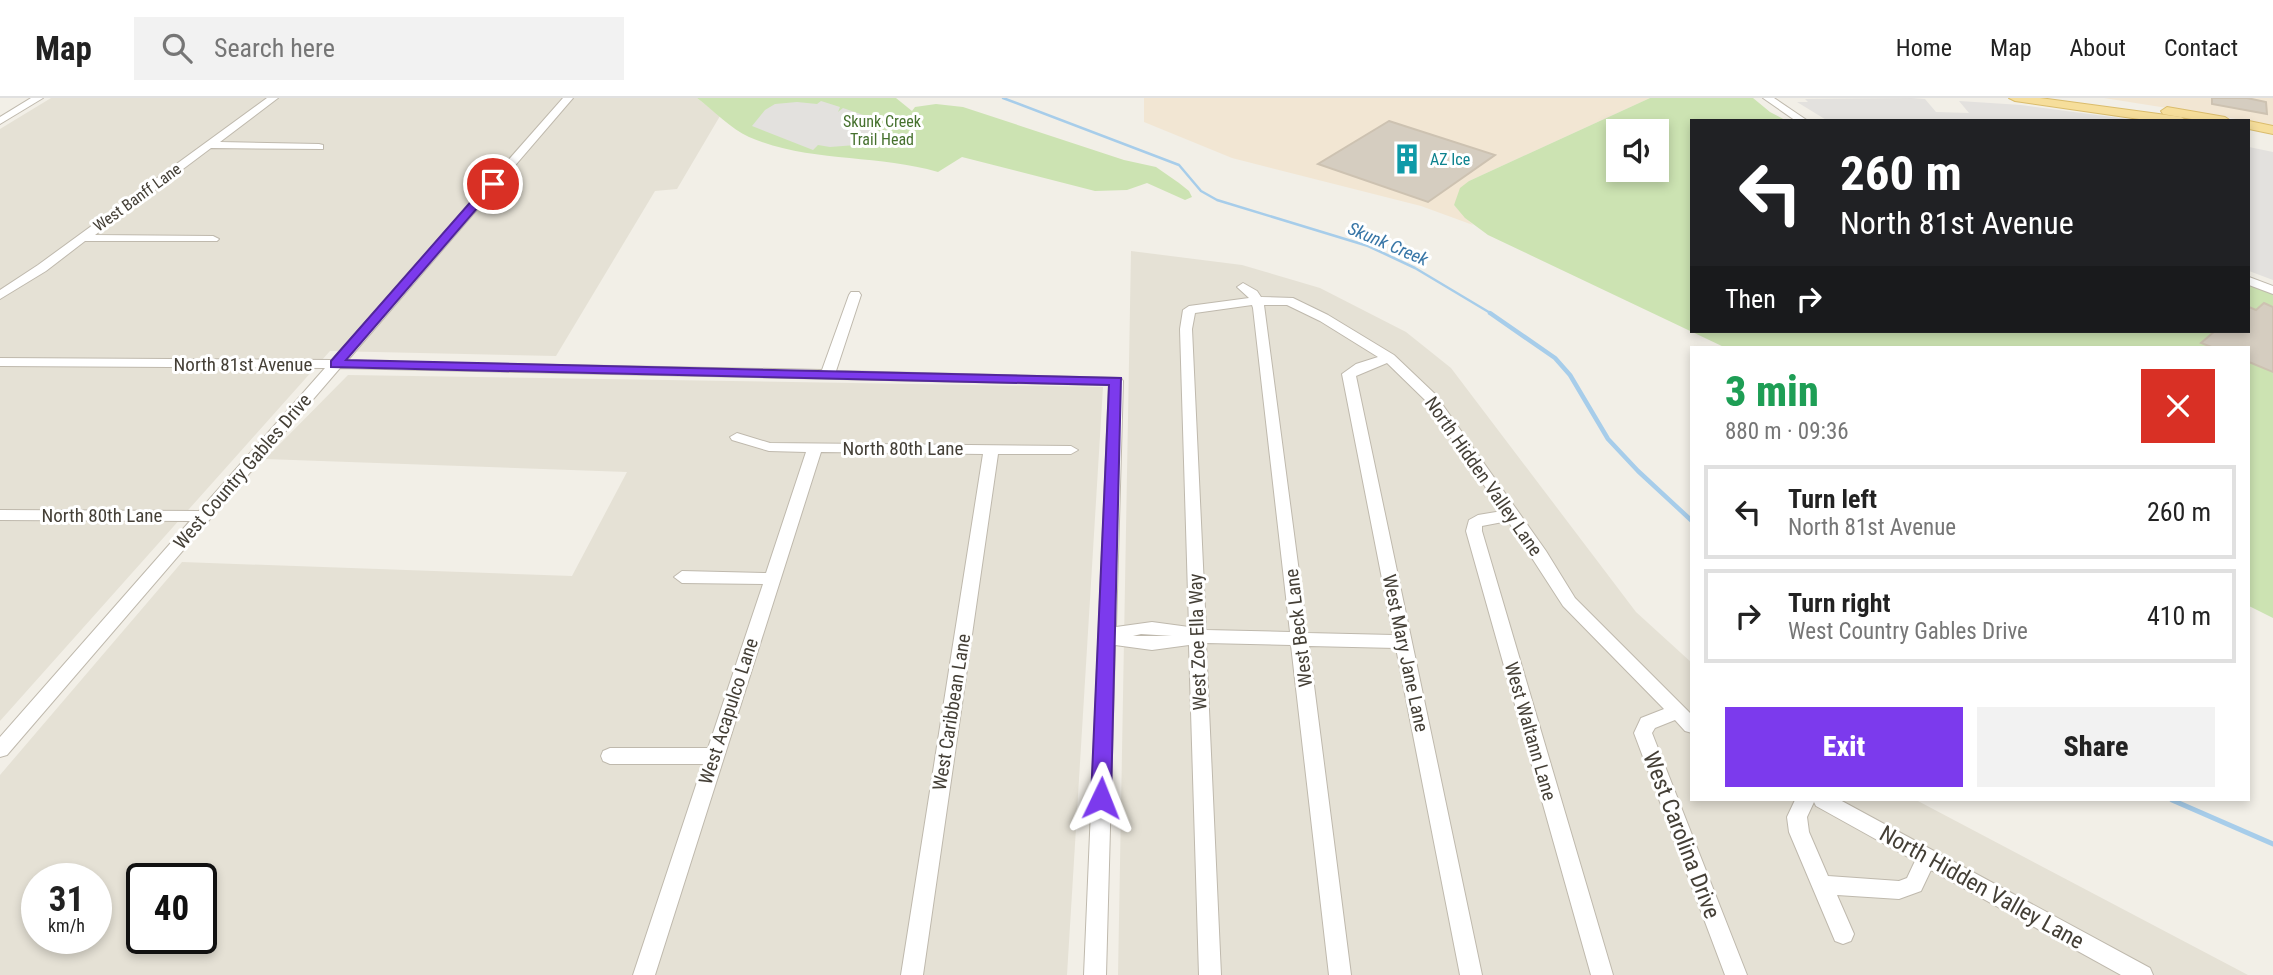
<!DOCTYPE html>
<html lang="en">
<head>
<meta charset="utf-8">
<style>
	:root { --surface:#fff; --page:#f2f2f2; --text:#222; --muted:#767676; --line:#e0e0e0; --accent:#7c3aed }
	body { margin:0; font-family:"Roboto Condensed",sans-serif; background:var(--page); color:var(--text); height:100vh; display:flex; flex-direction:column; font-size:26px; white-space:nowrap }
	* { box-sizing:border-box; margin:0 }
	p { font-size:23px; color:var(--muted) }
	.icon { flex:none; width:38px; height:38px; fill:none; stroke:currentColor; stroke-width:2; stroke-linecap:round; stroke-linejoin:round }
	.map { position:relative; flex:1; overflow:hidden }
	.side { position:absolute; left:1690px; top:248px; width:560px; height:455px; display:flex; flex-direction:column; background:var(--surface); border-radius:0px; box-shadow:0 4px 10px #0003 }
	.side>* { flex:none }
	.hud { position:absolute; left:1690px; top:21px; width:560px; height:214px; border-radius:0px; box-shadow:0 4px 10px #0003; background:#202124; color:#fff; overflow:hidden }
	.fabs { position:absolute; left:1606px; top:21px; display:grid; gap:14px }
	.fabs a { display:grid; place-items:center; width:63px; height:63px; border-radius:0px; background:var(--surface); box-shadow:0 4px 10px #0003; font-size:35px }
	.speed { position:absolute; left:21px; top:765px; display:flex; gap:14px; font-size:35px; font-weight:700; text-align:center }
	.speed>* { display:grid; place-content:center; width:91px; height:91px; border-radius:50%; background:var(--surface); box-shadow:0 4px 10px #0003; line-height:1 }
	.speed small { font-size:18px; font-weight:400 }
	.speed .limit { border:4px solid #111; border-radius:10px; background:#fff; color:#111 }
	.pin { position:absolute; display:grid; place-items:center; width:60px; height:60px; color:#fff; margin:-30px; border:4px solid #fff; border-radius:50%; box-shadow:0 2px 7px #0007 }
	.me { position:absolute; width:77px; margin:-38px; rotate:2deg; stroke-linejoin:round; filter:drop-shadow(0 0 5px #0008) }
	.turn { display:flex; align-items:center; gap:24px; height:147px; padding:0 35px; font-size:32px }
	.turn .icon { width:91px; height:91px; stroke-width:2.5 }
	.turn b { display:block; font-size:49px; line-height:60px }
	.then { display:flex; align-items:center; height:66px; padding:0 35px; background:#0003; gap:14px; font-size:26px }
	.round { display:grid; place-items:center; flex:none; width:74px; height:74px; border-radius:0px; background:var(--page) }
	.headline { display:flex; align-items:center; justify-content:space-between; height:119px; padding:0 35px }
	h1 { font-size:42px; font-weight:800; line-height:52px; color:#1e9e55 }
	.action { display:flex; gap:14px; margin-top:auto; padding:14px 35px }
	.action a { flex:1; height:80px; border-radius:0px; background:var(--accent); color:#fff; font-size:28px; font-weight:800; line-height:80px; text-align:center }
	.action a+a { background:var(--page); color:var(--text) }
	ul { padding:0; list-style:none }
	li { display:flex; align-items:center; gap:21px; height:94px; margin:0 14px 10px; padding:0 21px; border:4px solid var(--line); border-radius:0px }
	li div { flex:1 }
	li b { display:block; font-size:26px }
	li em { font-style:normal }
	header { display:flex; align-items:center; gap:42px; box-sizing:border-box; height:98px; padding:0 35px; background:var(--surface); border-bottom:2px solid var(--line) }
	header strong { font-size:33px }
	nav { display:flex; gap:38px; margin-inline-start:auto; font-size:24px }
	.search { width:490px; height:63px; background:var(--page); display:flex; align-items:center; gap:18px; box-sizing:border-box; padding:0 24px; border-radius:0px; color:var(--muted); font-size:26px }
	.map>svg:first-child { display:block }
	.residential { fill:#e5e1d5; fill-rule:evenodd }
	.commercial { fill:#f2e6d3 }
	.green { fill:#cce3b2; fill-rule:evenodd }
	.parking { fill:#e3e1de }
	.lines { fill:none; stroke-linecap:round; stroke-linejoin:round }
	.stream-far2 { stroke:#a7cdea; stroke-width:2.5 }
	.stream-far1 { stroke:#a7cdea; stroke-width:4.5 }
	.stream { stroke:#a7cdea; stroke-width:5 }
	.building { fill:#d5cdc0; stroke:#cdc2b1; stroke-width:2 }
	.minor-casing { stroke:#bfb9ad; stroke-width:2 }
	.major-casing { stroke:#dabc6c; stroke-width:2 }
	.minor { fill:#fff; fill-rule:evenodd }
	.major { fill:#f6de9b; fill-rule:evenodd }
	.route { fill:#7c3aed; stroke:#51269a; stroke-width:2 }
	.labels { text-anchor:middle; stroke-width:6; stroke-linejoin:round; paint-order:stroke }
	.far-park-label { font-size:16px; fill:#46712e; stroke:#fff }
	.far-culture-label { font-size:16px; fill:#0d838f; stroke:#fff; text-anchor:start }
	.far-street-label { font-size:16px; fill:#443f36; stroke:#fff }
	.far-water-label { font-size:18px; font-style:italic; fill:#3876a7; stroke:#fff }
	.street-label { font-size:19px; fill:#443f36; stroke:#fff }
	.near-street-label { font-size:23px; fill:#443f36; stroke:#fff }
</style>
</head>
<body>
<header>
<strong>Map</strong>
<div class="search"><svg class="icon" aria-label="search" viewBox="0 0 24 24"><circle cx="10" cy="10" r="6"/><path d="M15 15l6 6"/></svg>Search here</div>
<nav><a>Home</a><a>Map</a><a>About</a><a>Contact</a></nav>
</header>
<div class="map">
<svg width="2273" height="877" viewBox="0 0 2273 877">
	<rect width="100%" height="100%" fill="#f2efe7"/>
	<g class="residential">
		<polygon points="51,0 697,0 720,18 677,91 655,93 556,258 330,253 0,623 0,31"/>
		<polygon points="1131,153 1242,167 1320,190 1406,234 1451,270 1636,514 1692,565 1692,702 1916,702 2248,877 1118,877"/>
		<path d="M 348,277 L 1103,289 L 1067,877 L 0,877 L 0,677 L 182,464 L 572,478 L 627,374 L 265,361 ZM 37,780 L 96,780 L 96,840 L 37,840 ZM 142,780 L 201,780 L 201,840 L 142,840 Z"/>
	</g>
	<g class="commercial">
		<polygon points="1144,0 1650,0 1469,83 1454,107 1473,127 1421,108 1232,60 1144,24"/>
		<polygon points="2104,0 2273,0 2273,29 2249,23"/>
	</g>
	<g class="green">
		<path d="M 697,0 L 896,0 L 912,13 L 915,9 L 936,6 L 963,9 L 1124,62 L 1156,69 L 1179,85 L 1189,93 L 1192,99 L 1185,102 L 1147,85 L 1127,92 L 1095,93 L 962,59 L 938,74 C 876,56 809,65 749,39 C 731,31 713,12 697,0 Z"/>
		<path d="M 1650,0 L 1753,0 L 1770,14 L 1787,23 L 1692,23 L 1692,233 L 2249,233 L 2249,187 L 2273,196 L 2273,520 L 2249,508 L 2249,250 L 1726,250 L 1488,137 L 1465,120 L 1454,107 L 1460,90 L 1469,83 ZM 1619,33 L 1657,33 L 1657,72 L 1619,72 Z"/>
	</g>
	<g class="parking">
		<polygon points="1912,0 1925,1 1936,14 1969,15 1959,3 2021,7 2142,23 1828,23 1797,4 1808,4 1805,1"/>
		<polygon points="821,3 840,9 838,14 843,10 869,19 866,24 873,27 876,33 872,39 856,47 830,49 818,47 813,52 752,28 765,12 775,6 797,4 817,6"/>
		<polygon points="2249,49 2273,54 2273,182 2249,173"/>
	</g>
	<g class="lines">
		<polyline class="stream-far2" points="1003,0 1179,67 1201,93 1217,102 1368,148 1415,170 1492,216"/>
		<polyline class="stream-far1" points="1490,215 1555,260 1570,277 1608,341 1638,373 1692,423"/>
		<polyline class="stream" points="2172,702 2273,746"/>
	</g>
	<g class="building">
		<polygon points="2212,0 2247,0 2266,4 2267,16 2212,6"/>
		<polygon points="1389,23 1495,57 1428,104 1318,66"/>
		<polygon points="2264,205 2273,209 2273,274 2249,264 2249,250 2214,250 2201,245 2215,233 2249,233 2249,209 2256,212"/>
	</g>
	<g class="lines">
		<g class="minor-casing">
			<g id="minor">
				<polygon points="31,0 43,0 0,26 0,19"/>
				<polygon points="267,0 278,0 220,44 319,46 323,47 323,51 211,50 95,137 213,138 219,141 217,143 85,143 46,173 0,201 0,192 38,167"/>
				<path d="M 563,0 L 573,0 L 347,263 L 822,272 L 849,197 L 851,194 L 859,194 L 861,197 L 836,273 L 1121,280 L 1123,283 L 1116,529 L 1152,524 L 1189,529 L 1180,231 L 1183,212 L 1189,208 L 1249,200 L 1237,189 L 1243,185 L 1257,193 L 1261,199 L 1293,200 L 1328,217 L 1394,257 L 1435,296 L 1546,453 L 1575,500 L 1692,617 L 1692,635 L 1685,633 L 1675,622 L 1655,630 L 1652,635 L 1747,877 L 1725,877 L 1634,635 L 1641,620 L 1664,611 L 1563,508 L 1508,423 L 1482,428 L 1482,433 L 1613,877 L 1591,877 L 1466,433 L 1469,422 L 1478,417 L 1502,413 L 1425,302 L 1387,265 L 1356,278 L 1482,877 L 1460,877 L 1396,550 L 1309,548 L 1351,877 L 1329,877 L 1291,547 L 1206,545 L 1221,877 L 1199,877 L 1189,547 L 1152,552 L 1115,547 L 1106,877 L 1084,877 L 1109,287 L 340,270 L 7,657 L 0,659 L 0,639 L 190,423 L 0,422 L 0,412 L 199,413 L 325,270 L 0,268 L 0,260 L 332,262 ZM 1252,207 L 1253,210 L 1290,534 L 1206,532 L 1192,231 L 1195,215 ZM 1264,207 L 1287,207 L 1320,223 L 1378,259 L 1356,266 L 1342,276 L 1393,537 L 1307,535 ZM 1141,536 L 1172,538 L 1133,538 Z"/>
				<polygon points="1763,0 1774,0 1808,23 1796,23"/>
				<polygon points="2249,179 2273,188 2273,196 2249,187"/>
				<polygon points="737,335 770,345 1071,348 1078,352 1071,356 998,356 923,877 901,877 983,356 821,354 655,877 633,877 703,666 610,666 603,663 601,658 603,653 610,650 708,650 763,486 682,485 674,479 682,473 766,475 806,354 769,353 732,342 730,339"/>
				<path d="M 1795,702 L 1840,702 L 2150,870 L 2153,877 L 2121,877 L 1931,772 L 1921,793 L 1899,801 L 1837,797 L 1854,836 L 1851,843 L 1843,846 L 1835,843 L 1789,734 L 1787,719 ZM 1814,704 L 1816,708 L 1915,763 L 1907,780 L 1899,783 L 1828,778 L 1809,734 L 1807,719 Z"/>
			</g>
		</g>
		<g class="major-casing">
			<g id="major">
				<polygon points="2009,0 2040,0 2181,19 2187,23 2153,23 2015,3"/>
				<polygon points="2167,9 2225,19 2231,23 2203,23 2163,16 2161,13"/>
				<polygon points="2249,23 2273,28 2273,36 2249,31"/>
			</g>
		</g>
		<use href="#minor" class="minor"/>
		<use href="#major" class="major"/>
	</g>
	<polygon class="route" points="489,83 498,86 346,262 1121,280 1111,700 1108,706 1101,708 1094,706 1091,700 1109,287 331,269 331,263"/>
	<defs>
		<g id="building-bare" transform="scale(2.415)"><path d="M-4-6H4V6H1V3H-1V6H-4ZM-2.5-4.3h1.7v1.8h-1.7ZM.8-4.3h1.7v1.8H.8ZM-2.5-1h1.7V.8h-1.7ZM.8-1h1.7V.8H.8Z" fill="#0f9aa8" stroke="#fff" stroke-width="2.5" paint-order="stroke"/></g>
	</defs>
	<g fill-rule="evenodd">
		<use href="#building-bare" x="1407" y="61"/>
	</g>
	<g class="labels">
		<g class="far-park-label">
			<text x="882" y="29">Skunk Creek<tspan x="882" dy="18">Trail Head</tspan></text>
		</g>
		<g class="far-culture-label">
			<text x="1430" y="67">AZ Ice</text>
		</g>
		<g class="far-street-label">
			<text transform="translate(137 99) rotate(-36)" y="6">West Banff Lane</text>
		</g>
		<g class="far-water-label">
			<text transform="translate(1388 146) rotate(23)" y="6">Skunk Creek</text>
		</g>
		<g class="street-label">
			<text x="243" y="273">North 81st Avenue</text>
			<text x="903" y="357">North 80th Lane</text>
			<text transform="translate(242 373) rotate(-49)" y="7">West Country Gables Drive</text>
			<text transform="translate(1484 378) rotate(55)" y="7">North Hidden Valley Lane</text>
			<text x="102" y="424">North 80th Lane</text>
			<text transform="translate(1298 530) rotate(-97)" y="7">West Beck Lane</text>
			<text transform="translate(1197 544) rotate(-92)" y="7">West Zoe Ella Way</text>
			<text transform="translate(1406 555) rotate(78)" y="7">West Mary Jane Lane</text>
			<text transform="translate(728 613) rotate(-72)" y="7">West Acapulco Lane</text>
			<text transform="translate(951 614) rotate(-81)" y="7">West Caribbean Lane</text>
			<text transform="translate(1531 633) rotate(74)" y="7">West Waltann Lane</text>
		</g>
		<g class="near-street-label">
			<text transform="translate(1682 737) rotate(69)" y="8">West Carolina Drive</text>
			<text transform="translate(1982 789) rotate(29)" y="8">North Hidden Valley Lane</text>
		</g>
	</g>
</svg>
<div class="fabs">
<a><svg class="icon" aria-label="sound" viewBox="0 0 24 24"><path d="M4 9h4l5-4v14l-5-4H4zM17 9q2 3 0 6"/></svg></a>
</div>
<div class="speed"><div>31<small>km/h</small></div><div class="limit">40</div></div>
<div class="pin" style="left:493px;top:86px;background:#d93025"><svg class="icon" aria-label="arrive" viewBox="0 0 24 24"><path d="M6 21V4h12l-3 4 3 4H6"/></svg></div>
<svg class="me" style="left:1101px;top:700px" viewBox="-20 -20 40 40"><path d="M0-17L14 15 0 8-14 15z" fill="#7c3aed" stroke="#fff" stroke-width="4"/></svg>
<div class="hud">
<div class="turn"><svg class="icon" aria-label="left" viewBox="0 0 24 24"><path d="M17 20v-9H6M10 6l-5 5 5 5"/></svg><div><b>260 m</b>North 81st Avenue</div></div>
<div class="then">Then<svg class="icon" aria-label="right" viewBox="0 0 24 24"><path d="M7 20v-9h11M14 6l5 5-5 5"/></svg></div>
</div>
<section class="side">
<div class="headline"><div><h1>3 min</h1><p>880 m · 09:36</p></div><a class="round" style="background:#d93025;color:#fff"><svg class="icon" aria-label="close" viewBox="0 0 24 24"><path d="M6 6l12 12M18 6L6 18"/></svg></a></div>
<ul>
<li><svg class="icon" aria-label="left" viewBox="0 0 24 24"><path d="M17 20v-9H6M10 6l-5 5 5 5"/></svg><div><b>Turn left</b><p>North 81st Avenue</p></div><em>260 m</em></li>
<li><svg class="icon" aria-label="right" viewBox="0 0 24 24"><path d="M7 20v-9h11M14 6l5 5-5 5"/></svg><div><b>Turn right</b><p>West Country Gables Drive</p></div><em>410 m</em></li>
</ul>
<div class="action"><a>Exit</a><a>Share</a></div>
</section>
</div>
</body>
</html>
